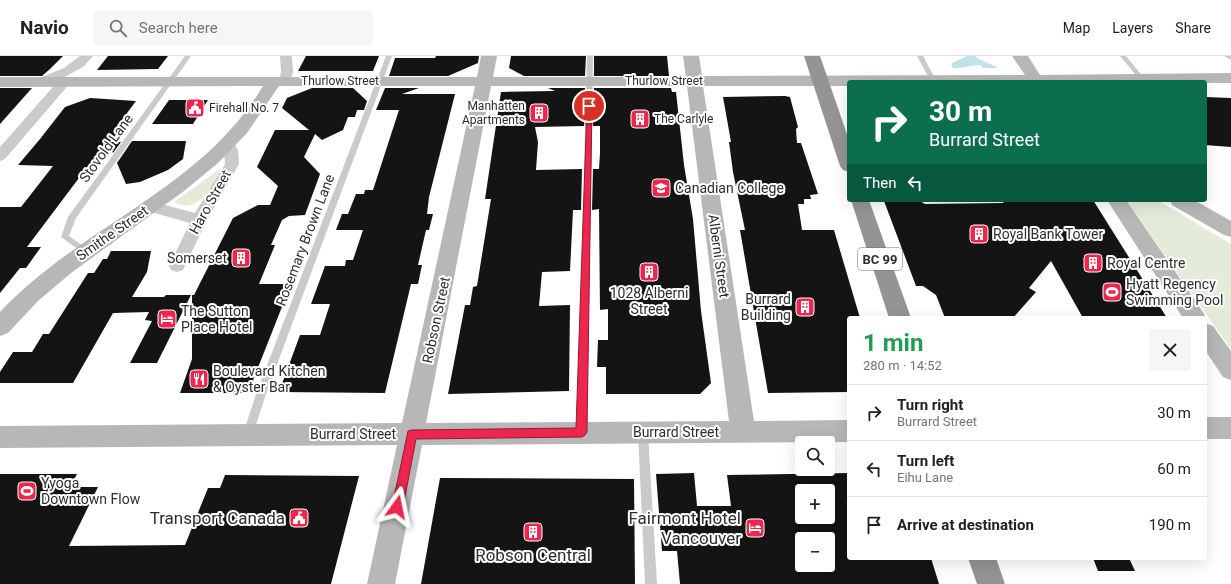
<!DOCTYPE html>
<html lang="en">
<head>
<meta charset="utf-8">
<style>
	:root { --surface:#fff; --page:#f6f6f6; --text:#202124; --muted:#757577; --line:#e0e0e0 }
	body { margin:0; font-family:Roboto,sans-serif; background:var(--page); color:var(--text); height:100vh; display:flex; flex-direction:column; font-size:15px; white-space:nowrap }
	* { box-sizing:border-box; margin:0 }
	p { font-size:13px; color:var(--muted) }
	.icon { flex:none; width:22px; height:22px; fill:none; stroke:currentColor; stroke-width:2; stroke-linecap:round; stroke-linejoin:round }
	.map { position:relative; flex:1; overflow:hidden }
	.drawer { position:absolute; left:847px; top:260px; width:360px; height:244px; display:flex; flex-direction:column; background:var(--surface); border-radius:4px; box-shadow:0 4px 16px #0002 }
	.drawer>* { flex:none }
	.banner { position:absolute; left:847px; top:24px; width:360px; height:122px; border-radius:4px; box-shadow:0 4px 16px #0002; background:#0b6e4f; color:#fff; overflow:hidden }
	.tools { position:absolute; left:795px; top:380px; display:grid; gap:8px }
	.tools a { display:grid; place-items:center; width:40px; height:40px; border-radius:4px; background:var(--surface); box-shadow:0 4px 16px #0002; font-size:20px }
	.pin { position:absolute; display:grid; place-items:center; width:34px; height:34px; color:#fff; margin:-17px; border:2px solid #fff; border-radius:50%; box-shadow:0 1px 4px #0007 }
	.me { position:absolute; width:44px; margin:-22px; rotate:12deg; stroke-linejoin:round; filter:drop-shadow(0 0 3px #0008) }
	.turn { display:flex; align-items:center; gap:14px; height:84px; padding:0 16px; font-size:18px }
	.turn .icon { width:52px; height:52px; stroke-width:2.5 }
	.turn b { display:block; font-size:28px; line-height:34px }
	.then { display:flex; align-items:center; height:38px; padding:0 16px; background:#0003; gap:8px; font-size:15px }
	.round { display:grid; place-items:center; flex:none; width:42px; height:42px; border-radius:4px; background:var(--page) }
	.headline { display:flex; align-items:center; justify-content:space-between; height:68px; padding:0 16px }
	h1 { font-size:24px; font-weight:700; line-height:30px; color:#1e9e55 }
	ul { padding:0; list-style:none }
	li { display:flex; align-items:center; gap:12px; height:56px; padding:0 16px; border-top:1px solid var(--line) }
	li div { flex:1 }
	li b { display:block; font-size:15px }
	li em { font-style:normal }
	header { display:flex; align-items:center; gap:24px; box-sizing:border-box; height:56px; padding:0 20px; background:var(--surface); border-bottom:1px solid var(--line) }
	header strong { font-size:19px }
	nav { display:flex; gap:22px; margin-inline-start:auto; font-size:14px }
	.search { width:280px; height:36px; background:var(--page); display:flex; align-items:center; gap:10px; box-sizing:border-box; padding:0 14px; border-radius:4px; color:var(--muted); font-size:15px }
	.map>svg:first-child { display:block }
	.green { fill:#e5ebd9 }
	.water { fill:#c4e2ec }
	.building { fill:#141414; fill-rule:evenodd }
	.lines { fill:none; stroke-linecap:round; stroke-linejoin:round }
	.lane { fill:#cacaca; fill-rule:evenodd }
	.street { fill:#cacaca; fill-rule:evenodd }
	.secondary { fill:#b7b7b7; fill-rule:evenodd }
	.highway { fill:#949494; fill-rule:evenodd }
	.route { fill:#ec264d; stroke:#991932 }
	.labels { text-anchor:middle; stroke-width:4; stroke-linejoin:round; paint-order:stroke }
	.far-street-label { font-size:12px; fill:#2d2d2d; stroke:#fff }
	.far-poi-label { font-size:12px; fill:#2d2d2d; stroke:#fff; text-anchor:start }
	.shield { fill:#fff; stroke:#6c6c6c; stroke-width:1 }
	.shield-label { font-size:13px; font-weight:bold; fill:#2d2d2d }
	.street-label { font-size:14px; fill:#2d2d2d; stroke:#fff }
	.poi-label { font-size:14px; fill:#2d2d2d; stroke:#fff; text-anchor:start }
	.near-poi-label { font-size:17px; fill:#2d2d2d; stroke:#fff; text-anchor:end }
</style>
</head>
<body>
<header>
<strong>Navio</strong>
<div class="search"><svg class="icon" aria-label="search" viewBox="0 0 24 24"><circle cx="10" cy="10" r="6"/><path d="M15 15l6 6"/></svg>Search here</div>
<nav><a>Map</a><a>Layers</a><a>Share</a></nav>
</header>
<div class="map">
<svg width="1231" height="528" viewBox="0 0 1231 528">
	<rect width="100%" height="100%" fill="#fff"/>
	<g class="green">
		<path d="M 220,113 C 213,132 196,159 174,146 Z"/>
		<polygon points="1126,144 1157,144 1231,188 1231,293"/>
	</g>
	<path class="water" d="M 967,0 L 975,0 L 979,3 L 997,11 L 996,12 L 983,12 L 980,9 C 970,9 962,13 953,12 L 951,8 C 956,4 963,3 967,0 Z"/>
	<g class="building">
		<polygon points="0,0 63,0 50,13 42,20 0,20"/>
		<polygon points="108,0 168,0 158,13 97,14"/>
		<polygon points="306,0 379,0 373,15 298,15"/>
		<polygon points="436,0 479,0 478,7 448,20 389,20 395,2 435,2"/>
		<polygon points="511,0 586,0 585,20 524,20 509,12"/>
		<polygon points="594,0 667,0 669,20 594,20"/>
		<polygon points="0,32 32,32 0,68"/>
		<polygon points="312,32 353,32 367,45 364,54 357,54 355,61 348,61 343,74 322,84 315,78 304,101 320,118 305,159 289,160 282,164 271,189 275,189 259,228 291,228 248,337 180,337 192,303 192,239 194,239 233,162 258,149 270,149 278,130 257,111 275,74 309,74 282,52 287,42"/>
		<polygon points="385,32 419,32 402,38 455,38 429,141 427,158 433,158 429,174 426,174 418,209 422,209 418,228 411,228 385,337 279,336 300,279 320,279 330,248 311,248 325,210 345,210 346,204 353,204 363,174 336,174 342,158 348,158 356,138 364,138 365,134 373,134 399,54 376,54"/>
		<polygon points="548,32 585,32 584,70 535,71 538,86 536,114 582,113 581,154 573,154 570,215 542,216 539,250 570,249 569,335 448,338 465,249 470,249 473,231 477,230 491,143 485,143 501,36 555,35"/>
		<polygon points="594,32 671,32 672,36 676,36 684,109 693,163 701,255 711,327 700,338 606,338 606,311 597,311 598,284 608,284 608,253 600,254 599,153 592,154 593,113 599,113 600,97 600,70 593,70"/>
		<polygon points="785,40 790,41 798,71 796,73 797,87 801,87 818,138 810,139 811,143 804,143 804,148 798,148 802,174 834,174 860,262 849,262 849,336 768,337 740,174 745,174 733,116 729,86 731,86 723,41"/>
		<polygon points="1205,41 1231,42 1231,91 1205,89"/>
		<polygon points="90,42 136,45 113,76 118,76 110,86 121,86 113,97 109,88 93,110 88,110 27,191 41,191 26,212 20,212 0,237 0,151 21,151 53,110 18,109 40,83 65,51"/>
		<polygon points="169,44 208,44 193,68 152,68"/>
		<polygon points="132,85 186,85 183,103 168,114 140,126 126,128 117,107"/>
		<polygon points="918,144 925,148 1003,147 1005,144 1093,144 1167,262 1083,262 1051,205 1029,232 1036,236 1013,262 945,262 936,239 923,230 916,230 884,145 915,146"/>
		<polygon points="111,195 151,195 147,216 132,241 164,241 166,239 191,239 157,307 130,307 152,265 145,264 149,256 113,257 73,327 0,327 0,316 13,296 32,296 43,278 49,278 88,217 94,217 103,203 107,203"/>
		<path d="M 694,417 L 697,450 L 731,450 L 727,419 L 849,417 L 849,502 L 931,502 L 939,528 L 680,528 L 677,495 L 662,495 L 656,418 ZM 802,435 L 828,435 L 828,461 L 802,461 ZM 802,483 L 828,483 L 828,509 L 802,509 Z"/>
		<polygon points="0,418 77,418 70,431 98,431 69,490 185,489 208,432 220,432 225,419 359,420 331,528 0,528"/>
		<polygon points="440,422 634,423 635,528 421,528"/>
		<polygon points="1093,502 1129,502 1135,515 1098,515"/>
	</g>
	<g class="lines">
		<g class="lane">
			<polygon points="185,0 191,0 76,162 69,180 90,195 89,197 83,197 61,181 68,161"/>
			<polygon points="386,0 392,0 266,338 253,378 252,381 248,383 244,381 243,378 256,338"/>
			<polygon points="587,0 593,0 587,376 586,379 582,381 578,379 577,376"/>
			<polygon points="917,0 923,0 937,26 931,26"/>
			<polygon points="1120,0 1126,0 1144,22 1144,24 1140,24"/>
			<polygon points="1224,0 1231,0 1231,4"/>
			<polygon points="643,372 647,374 648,377 657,528 645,528 638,377 639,374"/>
		</g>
		<g class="street">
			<polygon points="80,0 93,0 83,11 61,23 69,23 71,26 5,103 0,105 0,91 59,24 47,28 42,27 41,24 42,21 64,12"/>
			<polygon points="280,0 292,0 293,16 290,28 280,28 279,25 281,16"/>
			<polygon points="228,84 233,85 238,94 239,108 207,164 183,214 177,216 171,214 169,210 190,167 144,154 142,150 144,146 150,145 195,157 225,108 224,94 221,88 223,85"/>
		</g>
		<g class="secondary">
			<path d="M 481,0 L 497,0 L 493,21 L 686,21 L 683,0 L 699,0 L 702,20 L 1025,19 L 1012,0 L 1028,0 L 1040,19 L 1231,17 L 1231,27 L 849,26 L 849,30 L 703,30 L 754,365 L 849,364 L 849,386 L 422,389 L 395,528 L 367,528 L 397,389 L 0,392 L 0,370 L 402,367 L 475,30 L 279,30 L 247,77 L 218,107 L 184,135 L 71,217 L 38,245 L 8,277 L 0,280 L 0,256 C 79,171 202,133 263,30 L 0,31 L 0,21 L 477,21 ZM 491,30 L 687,30 L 729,365 L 426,367 Z"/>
			<polygon points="1107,144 1126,144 1203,256 1206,262 1205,264 1205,262 1183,262"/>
			<polygon points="1170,144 1194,144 1231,165 1231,181 1224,179 1172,149"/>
			<polygon points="1205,267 1213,270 1231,295 1231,324 1223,321 1205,294"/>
			<rect x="1205" y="361" width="26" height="22"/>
		</g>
		<g class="highway">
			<polygon points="804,0 820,0 849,84 849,116 843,114 840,110"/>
			<polygon points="851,144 869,144 911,262 889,262"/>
			<polygon points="968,502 996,502 1005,528 977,528"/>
		</g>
	</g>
	<polygon class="route" points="587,48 592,50 587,376 585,379 582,381 416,383 403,451 401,455 397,457 393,455 392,451 408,375 412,374 576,372"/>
	<defs>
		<g id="civic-square" transform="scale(1)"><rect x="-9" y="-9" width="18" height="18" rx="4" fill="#ec264d" stroke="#fff"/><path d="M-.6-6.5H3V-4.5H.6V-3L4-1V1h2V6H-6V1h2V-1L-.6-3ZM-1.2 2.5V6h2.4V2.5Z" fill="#fff"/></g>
		<g id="building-square" transform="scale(1)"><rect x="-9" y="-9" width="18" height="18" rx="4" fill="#ec264d" stroke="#fff"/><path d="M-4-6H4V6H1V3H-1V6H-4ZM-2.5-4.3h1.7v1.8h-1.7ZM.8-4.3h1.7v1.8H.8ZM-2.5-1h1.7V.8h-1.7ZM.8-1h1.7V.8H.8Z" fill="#fff"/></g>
		<g id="university-square" transform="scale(1)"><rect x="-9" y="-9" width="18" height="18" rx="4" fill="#ec264d" stroke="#fff"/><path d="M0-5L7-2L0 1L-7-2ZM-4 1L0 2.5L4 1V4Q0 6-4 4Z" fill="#fff"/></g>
		<g id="stadium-square" transform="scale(1)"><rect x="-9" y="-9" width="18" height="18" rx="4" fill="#ec264d" stroke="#fff"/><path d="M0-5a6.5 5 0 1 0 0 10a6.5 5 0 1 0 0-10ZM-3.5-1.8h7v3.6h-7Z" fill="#fff"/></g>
		<g id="hotel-square" transform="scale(1)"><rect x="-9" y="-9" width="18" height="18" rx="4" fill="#ec264d" stroke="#fff"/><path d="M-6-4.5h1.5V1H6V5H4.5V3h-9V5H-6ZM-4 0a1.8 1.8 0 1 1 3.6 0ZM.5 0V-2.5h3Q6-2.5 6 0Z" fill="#fff"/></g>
		<g id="restaurant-square" transform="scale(1)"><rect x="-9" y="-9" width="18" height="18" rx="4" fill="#ec264d" stroke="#fff"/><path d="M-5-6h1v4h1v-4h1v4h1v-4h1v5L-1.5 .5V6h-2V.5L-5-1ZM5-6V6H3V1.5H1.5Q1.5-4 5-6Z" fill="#fff"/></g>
	</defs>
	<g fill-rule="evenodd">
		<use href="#civic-square" x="195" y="52"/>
		<use href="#building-square" x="539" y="57"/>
		<use href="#building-square" x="640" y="63"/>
		<use href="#university-square" x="661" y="132"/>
		<use href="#building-square" x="979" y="178"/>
		<use href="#building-square" x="241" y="202"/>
		<use href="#building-square" x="1093" y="207"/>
		<use href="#building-square" x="649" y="216"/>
		<use href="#stadium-square" x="1112" y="236"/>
		<use href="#building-square" x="805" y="251"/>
		<use href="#hotel-square" x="167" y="263"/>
		<use href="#restaurant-square" x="199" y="323"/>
		<use href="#stadium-square" x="27" y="435"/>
		<use href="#civic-square" x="299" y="462"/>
		<use href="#hotel-square" x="755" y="472"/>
		<use href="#building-square" x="533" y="476"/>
	</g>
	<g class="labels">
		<g class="far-street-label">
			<text x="340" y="29">Thurlow Street</text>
			<text x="664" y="29">Thurlow Street</text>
		</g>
		<g class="far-poi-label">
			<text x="525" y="54" text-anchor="end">Manhatten<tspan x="525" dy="14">Apartments</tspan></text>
			<text x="209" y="56">Firehall No. 7</text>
			<text x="654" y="67">The Carlyle</text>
		</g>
		<rect class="shield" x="858" y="192" width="44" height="22" rx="3"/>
		<g class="shield-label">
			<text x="880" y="208">BC 99</text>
		</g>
		<g class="street-label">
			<text transform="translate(106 92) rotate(-54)" y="5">Stovold Lane</text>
			<text transform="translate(210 146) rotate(-61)" y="5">Haro Street</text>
			<text transform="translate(112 177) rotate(-35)" y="5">Smithe Street</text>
			<text transform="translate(305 184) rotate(-69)" y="5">Rosemary Brown Lane</text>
			<text transform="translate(719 200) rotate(82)" y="5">Alberni Street</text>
			<text transform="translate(436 264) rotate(-78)" y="5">Robson Street</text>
			<text x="676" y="381">Burrard Street</text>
			<text x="353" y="383">Burrard Street</text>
		</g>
		<g class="poi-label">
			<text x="675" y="137">Canadian College</text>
			<text x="993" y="183">Royal Bank Tower</text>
			<text x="227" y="207" text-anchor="end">Somerset</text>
			<text x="1107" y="212">Royal Centre</text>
			<text x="1126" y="233">Hyatt Regency<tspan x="1126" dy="16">Swimming Pool</tspan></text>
			<text x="649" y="242" text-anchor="middle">1028 Alberni<tspan x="649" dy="16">Street</tspan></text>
			<text x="791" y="248" text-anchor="end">Burrard<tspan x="791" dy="16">Building</tspan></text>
			<text x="181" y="260">The Sutton<tspan x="181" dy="16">Place Hotel</tspan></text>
			<text x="213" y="320">Boulevard Kitchen<tspan x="213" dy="16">&amp; Oyster Bar</tspan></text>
			<text x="41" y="432">Yyoga<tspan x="41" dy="16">Downtown Flow</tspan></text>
		</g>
		<g class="near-poi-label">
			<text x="285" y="468">Transport Canada</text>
			<text x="741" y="468">Fairmont Hotel<tspan x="741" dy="20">Vancouver</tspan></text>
			<text x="533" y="505" text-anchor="middle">Robson Central</text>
		</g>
	</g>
</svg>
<div class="tools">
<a><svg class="icon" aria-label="search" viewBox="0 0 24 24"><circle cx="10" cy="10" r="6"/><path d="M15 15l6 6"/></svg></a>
<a>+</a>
<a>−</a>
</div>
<div class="pin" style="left:589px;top:50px;background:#d93025"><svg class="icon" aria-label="arrive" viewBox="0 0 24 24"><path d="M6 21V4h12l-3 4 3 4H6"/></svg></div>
<svg class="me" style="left:397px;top:451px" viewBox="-20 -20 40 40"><path d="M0-17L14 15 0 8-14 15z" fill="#ec264d" stroke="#fff" stroke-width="4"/></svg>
<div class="banner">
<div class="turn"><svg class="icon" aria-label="right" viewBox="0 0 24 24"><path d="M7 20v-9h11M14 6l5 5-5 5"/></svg><div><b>30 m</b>Burrard Street</div></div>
<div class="then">Then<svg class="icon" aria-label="left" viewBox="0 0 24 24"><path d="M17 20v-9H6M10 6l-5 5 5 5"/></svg></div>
</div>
<section class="drawer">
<div class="headline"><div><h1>1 min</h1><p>280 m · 14:52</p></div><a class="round"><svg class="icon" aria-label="close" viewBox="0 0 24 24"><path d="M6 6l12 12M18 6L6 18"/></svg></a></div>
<ul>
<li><svg class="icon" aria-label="right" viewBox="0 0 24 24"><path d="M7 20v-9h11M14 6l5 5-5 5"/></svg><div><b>Turn right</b><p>Burrard Street</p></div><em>30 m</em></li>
<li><svg class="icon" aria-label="left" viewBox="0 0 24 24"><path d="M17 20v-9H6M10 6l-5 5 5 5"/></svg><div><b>Turn left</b><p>Eihu Lane</p></div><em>60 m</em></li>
<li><svg class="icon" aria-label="arrive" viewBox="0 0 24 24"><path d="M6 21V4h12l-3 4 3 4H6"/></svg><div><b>Arrive at destination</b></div><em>190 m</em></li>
</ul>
</section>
</div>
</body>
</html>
